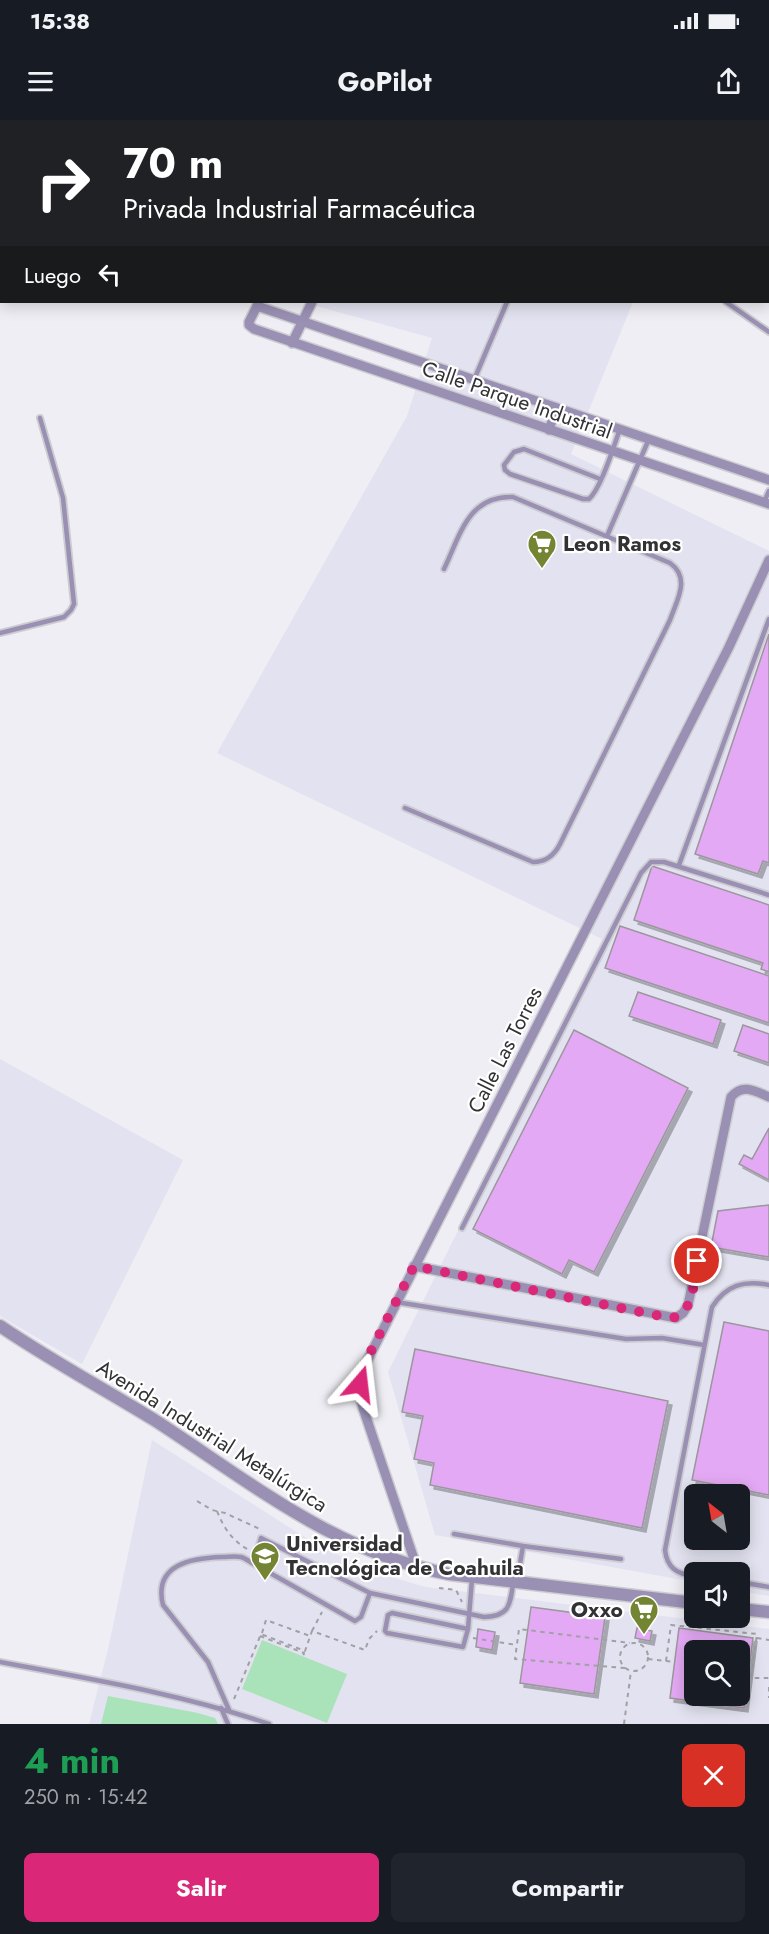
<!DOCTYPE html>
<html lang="es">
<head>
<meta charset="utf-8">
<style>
	:root { --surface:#171b24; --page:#20242c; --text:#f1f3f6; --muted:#9ea1a6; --accent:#db2777 }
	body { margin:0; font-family:Jost,sans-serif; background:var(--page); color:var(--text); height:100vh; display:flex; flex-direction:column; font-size:22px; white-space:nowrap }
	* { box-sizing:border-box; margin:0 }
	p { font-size:20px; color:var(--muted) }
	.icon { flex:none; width:33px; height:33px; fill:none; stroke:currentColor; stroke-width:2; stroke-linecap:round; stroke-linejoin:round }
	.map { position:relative; height:1604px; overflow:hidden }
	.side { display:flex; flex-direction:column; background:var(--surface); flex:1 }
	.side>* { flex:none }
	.top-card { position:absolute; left:0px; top:0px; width:770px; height:183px; box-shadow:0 3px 15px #0003; background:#202124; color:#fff; overflow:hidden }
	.needle { width:39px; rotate:329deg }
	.buttons { position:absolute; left:684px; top:1364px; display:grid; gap:12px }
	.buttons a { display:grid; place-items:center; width:66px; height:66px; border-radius:9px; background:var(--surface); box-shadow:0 3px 15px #0003; font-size:30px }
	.pin { position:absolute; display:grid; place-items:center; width:51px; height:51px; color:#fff; margin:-26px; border:3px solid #fff; border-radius:50%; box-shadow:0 2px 6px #0007 }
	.me { position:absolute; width:66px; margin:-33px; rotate:17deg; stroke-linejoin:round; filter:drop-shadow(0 0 4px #0008) }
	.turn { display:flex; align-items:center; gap:21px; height:126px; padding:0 24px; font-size:27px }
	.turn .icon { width:78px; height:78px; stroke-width:2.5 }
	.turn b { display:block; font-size:42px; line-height:51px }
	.then { display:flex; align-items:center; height:57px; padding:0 24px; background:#0003; gap:12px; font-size:22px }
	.round { display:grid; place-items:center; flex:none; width:63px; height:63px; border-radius:9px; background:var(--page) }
	.summary { display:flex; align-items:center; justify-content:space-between; height:102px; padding:0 24px }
	h1 { font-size:36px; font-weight:700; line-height:45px; color:#1e9e55 }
	.primary-button { display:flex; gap:12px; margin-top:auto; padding:12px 24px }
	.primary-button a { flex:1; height:69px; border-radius:9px; background:var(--accent); color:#fff; font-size:24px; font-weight:700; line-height:69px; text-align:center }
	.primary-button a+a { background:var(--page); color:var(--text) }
	.status { display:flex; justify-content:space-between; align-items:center; height:42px; padding:0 30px; background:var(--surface); direction:ltr }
	.status svg { height:16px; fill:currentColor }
	header { display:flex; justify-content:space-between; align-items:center; height:78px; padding:0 24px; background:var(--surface); font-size:27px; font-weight:700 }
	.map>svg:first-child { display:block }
	.built { fill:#e3e2f0; fill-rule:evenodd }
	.green { fill:#aae3ba }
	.building { fill:#e4a9f4; stroke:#9b979c; stroke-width:1.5; fill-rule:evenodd; filter:url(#shadow) }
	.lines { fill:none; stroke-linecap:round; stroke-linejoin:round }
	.service-casing { stroke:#cdccd1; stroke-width:8 }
	.minor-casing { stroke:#cdccd1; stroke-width:12 }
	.tertiary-casing { stroke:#cdccd1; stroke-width:15 }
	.path { stroke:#a1a0a5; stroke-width:2; stroke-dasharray:4.5 4.5; stroke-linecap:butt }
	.service { stroke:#9a90b4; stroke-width:4.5 }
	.minor { stroke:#9a90b4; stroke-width:9 }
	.tertiary { stroke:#9a90b4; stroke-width:12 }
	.route { stroke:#db2777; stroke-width:10; stroke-dasharray:0 18 }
	.labels { text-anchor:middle; stroke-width:4.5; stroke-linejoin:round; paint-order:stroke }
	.street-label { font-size:21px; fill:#323134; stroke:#fff }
	.poi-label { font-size:21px; font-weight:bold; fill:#323134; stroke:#fff; text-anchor:start }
</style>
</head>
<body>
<div class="status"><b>15:38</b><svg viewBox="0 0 49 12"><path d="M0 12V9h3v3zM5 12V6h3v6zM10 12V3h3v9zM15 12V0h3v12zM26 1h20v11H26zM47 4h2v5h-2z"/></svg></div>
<header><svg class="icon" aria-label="menu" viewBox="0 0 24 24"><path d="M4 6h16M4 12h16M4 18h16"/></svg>GoPilot<svg class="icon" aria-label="share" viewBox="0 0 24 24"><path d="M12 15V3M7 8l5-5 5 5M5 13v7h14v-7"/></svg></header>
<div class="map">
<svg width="769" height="1604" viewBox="0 0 769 1604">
	<defs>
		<filter id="shadow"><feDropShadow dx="4" dy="4" stdDeviation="0" flood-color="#0004"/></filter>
	</defs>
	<rect width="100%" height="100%" fill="#efeef4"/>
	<g class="built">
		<polygon points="173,0 660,0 661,1 172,2"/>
		<path d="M 302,182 L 633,182 L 571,334 L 769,431 L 769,1476 L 740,1471 L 740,1452 L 694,1452 L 694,1462 L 435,1415 L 388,1252 L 602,819 L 217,633 L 407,296 L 432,218 ZM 694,1374 L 740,1374 L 740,1419 L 694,1419 Z"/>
		<polygon points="0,939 183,1040 82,1244 0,1196"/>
		<path d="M 152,1320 L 322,1428 L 387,1456 L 426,1467 L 769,1509 L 769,1604 L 89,1604 L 109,1525 ZM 694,1530 L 740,1530 L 740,1575 L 694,1575 Z"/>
	</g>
	<g class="green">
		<polygon points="262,1520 347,1554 327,1603 242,1569"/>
		<polygon points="108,1576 198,1593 215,1598 218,1604 101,1604"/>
	</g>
	<g class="building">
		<polygon points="769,514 769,743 763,741 758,754 695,734"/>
		<polygon points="652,746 769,785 769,852 761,849 763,843 634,800"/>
		<polygon points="620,806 769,856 769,903 605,848"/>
		<polygon points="638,872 721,900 713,924 629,896"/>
		<polygon points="743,905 769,914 769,943 734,931"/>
		<polygon points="574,910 688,968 594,1152 569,1140 562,1154 473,1109"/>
		<polygon points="769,1008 769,1060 739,1044 744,1035 752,1039"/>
		<polygon points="769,1085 769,1137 711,1127 718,1091"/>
		<polygon points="724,1202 769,1211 769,1375 692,1360"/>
		<polygon points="415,1229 668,1281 642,1408 430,1365 434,1343 414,1339 423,1296 402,1292"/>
		<polygon points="531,1487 605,1497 594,1574 520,1563"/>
		<polygon points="637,1508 652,1511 650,1521 635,1518"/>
		<path d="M 679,1508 L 753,1518 L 744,1588 L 670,1578 ZM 694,1530 L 740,1530 L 740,1575 L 694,1575 Z"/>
		<polygon points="478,1509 495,1512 492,1530 476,1527"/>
	</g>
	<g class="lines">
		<g class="service-casing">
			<g id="service">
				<polyline points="336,0 339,2"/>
				<polyline points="726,182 769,212"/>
				<polyline points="474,260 507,182"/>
				<path d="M 600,359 L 524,329 L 514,332 L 504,345 L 505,350 L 510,354 L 583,379 L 589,379 C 601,369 614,325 620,309"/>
				<polyline points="764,382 769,371"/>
				<polyline points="607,416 649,319"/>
				<polyline points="0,513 64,497 71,490 74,484 63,378 40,298"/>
				<path d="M 405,688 L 533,742 C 546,742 554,736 560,724 L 670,500 C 677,480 691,458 670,443 L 513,377 C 468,375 460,416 444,449"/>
				<polyline points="679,745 769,499"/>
				<polyline points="462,1108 641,753 651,742 664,742 769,775"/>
				<polyline points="396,1182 626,1219 662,1218 704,1225"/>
				<polyline points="454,1414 523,1426 621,1439"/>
				<polyline points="254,1444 355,1501 361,1497 370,1473"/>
				<path d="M 694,1456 C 677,1454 667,1448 665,1430 L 712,1187 C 726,1165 744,1160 769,1165"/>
				<polyline points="517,1462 523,1426"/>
				<polyline points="740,1462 769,1467"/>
				<polyline points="468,1509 392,1493 388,1495 385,1511 387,1513 463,1527 468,1509 472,1459"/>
				<path d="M 0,1542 C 90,1559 182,1574 269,1604"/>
				<polyline points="221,1588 228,1604"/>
				<path d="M 229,1590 L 208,1542 L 163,1485 C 153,1444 192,1438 222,1437 C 228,1437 235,1436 241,1437 C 245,1438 250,1442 254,1444 L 261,1418 L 370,1473 L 484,1497 C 509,1496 510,1486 513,1464"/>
			</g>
		</g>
		<g class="minor-casing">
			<g id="minor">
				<polyline points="348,2 349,0"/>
				<polyline points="400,2 401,0"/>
				<polyline points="259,182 249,202 249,205 254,209 769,384"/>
				<polyline points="257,186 769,360"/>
				<polyline points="292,223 312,182"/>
				<polyline points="549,310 556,288"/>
				<path d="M 414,1146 L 676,1198 L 683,1193 L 688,1185 L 731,977 C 743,963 755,971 769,977"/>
				<polyline points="417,1448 363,1288 360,1276 362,1251 729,527 769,440"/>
			</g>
		</g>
		<g class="tertiary-casing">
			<g id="tertiary">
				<path d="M 0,1206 C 50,1240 104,1269 156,1301 C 250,1362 336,1433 449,1454 L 694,1483"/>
				<polyline points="740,1489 769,1492"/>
			</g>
		</g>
		<g class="path">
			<polyline points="197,1381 212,1390 225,1393 262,1410"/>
			<path d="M 217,1391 C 224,1409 234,1423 251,1431"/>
			<polyline points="439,1468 456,1470 462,1482"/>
			<polyline points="312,1511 322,1492"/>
			<polyline points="262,1513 266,1500 310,1516"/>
			<polyline points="260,1516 304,1533 303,1537"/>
			<polyline points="473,1518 517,1525"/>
			<polyline points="757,1518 769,1520"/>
			<circle cx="634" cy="1537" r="14"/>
			<polyline points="648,1539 675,1542"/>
			<polyline points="666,1541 671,1505 757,1514 751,1558 769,1558"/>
			<polyline points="625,1548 515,1539 519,1509 630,1523"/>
			<polyline points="769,1567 769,1578"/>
			<polyline points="234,1579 261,1514 305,1531 312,1511 365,1530 369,1519 377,1511"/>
			<polyline points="624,1604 631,1551"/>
		</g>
		<use href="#service" class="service"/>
		<use href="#minor" class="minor"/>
		<use href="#tertiary" class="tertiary"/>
	</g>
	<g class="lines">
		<path class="route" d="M 360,1264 L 362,1251 L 368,1237 L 414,1146 L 670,1198 C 694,1197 694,1159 697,1141"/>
	</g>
	<defs>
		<g id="supermarket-pin" transform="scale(1.5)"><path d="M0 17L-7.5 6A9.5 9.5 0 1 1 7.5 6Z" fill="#738433" stroke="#fff"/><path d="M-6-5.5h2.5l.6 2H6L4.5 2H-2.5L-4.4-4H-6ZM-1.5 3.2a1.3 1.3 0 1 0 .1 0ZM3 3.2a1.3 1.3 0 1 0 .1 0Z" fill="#fff"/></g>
		<g id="university-pin" transform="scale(1.5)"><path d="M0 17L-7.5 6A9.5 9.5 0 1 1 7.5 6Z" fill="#738433" stroke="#fff"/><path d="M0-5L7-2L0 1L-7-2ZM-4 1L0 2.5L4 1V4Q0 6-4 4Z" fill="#fff"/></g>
	</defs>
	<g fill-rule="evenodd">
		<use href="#supermarket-pin" x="542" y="424"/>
		<use href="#university-pin" x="265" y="1436"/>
		<use href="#supermarket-pin" x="644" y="1490"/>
	</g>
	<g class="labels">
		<g class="street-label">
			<text transform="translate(517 280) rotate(19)" y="7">Calle Parque Industrial</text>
			<text transform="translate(505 930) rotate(-63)" y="7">Calle Las Torres</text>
			<text transform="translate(212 1316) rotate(32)" y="7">Avenida Industrial Metalúrgica</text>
		</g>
		<g class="poi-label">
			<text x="563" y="431">Leon Ramos</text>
			<text x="286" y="1431">Universidad<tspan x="286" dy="24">Tecnológica de Coahuila</tspan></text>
			<text x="623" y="1497" text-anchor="end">Oxxo</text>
		</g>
	</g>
</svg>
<div class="buttons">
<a><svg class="needle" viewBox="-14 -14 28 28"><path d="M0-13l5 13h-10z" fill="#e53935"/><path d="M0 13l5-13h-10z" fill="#9ea1a6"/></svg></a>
<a><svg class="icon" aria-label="sound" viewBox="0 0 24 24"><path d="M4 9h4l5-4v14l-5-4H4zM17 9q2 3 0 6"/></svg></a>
<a><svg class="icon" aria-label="search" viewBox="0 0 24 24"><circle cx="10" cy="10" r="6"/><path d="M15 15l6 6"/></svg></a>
</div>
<div class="pin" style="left:697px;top:1141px;background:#d93025"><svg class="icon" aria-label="arrive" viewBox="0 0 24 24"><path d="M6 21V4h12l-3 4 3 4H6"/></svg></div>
<svg class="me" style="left:360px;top:1264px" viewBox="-20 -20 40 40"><path d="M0-17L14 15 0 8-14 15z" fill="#db2777" stroke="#fff" stroke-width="4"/></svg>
<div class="top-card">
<div class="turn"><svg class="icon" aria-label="right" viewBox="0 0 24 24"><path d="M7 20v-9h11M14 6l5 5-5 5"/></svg><div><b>70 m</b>Privada Industrial Farmacéutica</div></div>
<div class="then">Luego<svg class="icon" aria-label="left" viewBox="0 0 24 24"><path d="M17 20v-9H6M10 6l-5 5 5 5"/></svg></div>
</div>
</div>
<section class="side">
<div class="summary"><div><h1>4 min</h1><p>250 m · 15:42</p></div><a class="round" style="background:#d93025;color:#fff"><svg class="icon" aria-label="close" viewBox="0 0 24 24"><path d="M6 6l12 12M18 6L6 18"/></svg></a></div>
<div class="primary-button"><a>Salir</a><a>Compartir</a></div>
</section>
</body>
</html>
